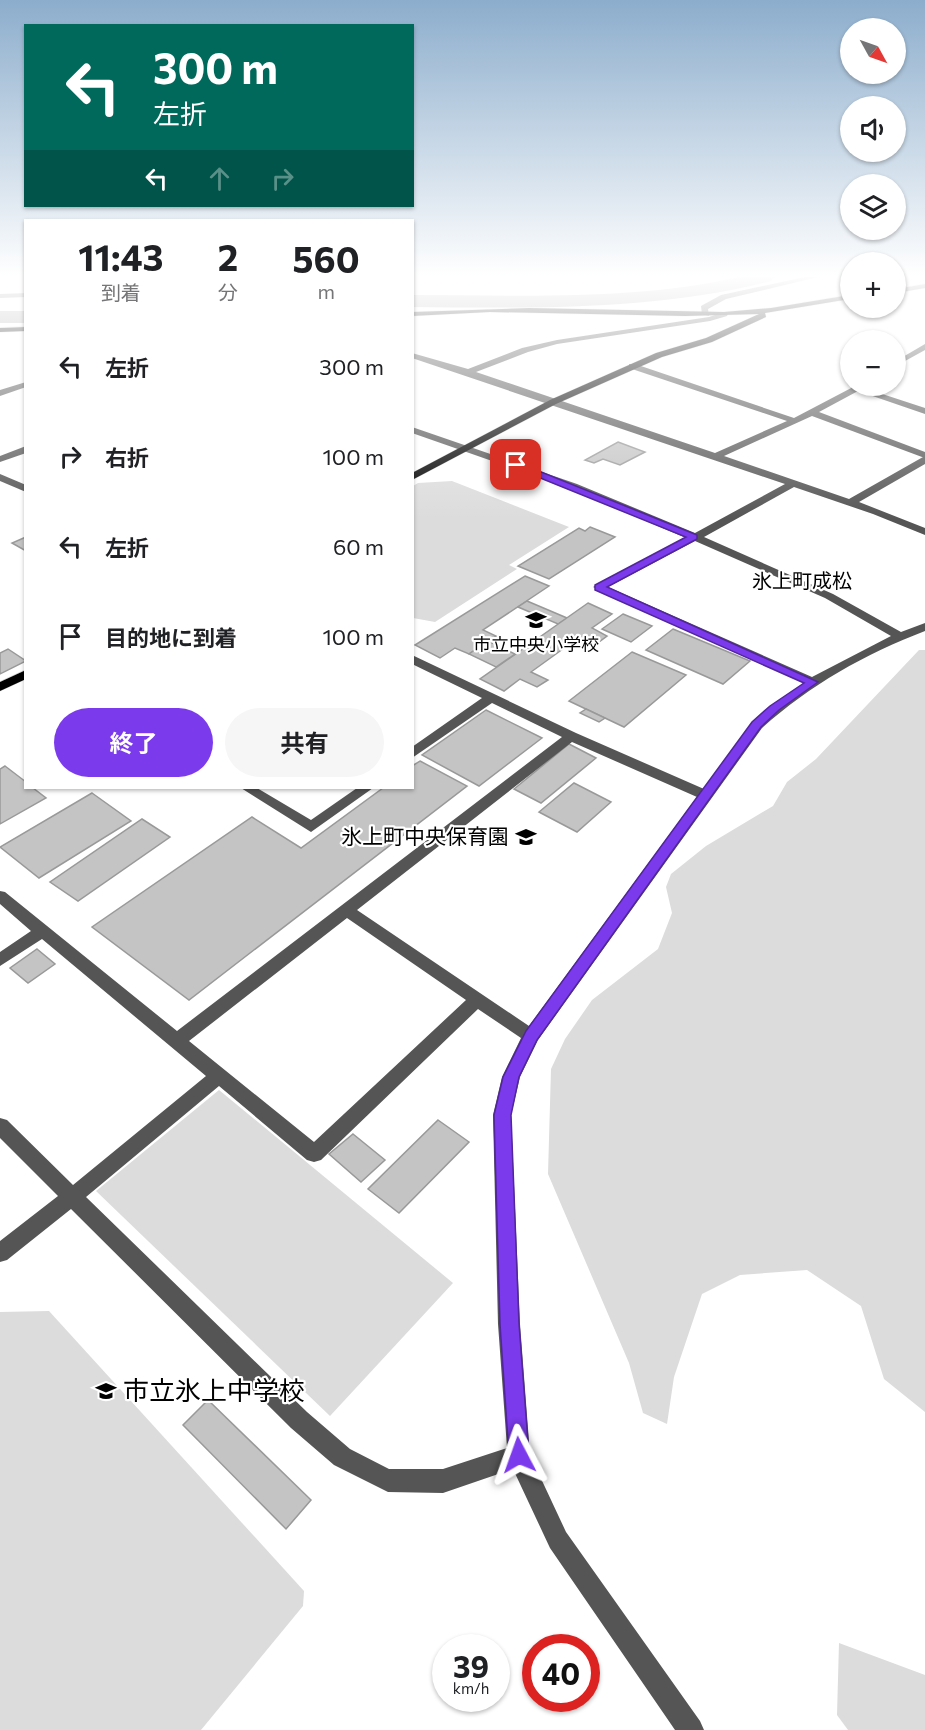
<!DOCTYPE html>
<html lang="ja">
<head>
<meta charset="utf-8">
<style>
	:root { --surface:#fff; --page:#f6f6f6; --text:#202124; --muted:#757577; --accent:#7c3aed }
	body { margin:0; font-family:Commissioner,"Noto Sans JP",sans-serif; background:var(--page); color:var(--text); height:100vh; display:flex; flex-direction:column; font-size:22px; white-space:nowrap }
	* { box-sizing:border-box; margin:0 }
	p { font-size:20px; color:var(--muted) }
	.icon { flex:none; width:33px; height:33px; fill:none; stroke:currentColor; stroke-width:2; stroke-linecap:round; stroke-linejoin:round }
	.map { position:relative; flex:1; overflow:hidden }
	.panel { position:absolute; left:24px; top:219px; width:390px; height:570px; display:flex; flex-direction:column; background:var(--surface); border-radius:0px; box-shadow:0 2px 4px #0004 }
	.panel>* { flex:none }
	.hud { position:absolute; left:24px; top:24px; width:390px; height:183px; border-radius:0px; box-shadow:0 2px 4px #0004; background:#00695c; color:#fff; overflow:hidden }
	.needle { width:39px; rotate:130deg }
	.fabs { position:absolute; left:840px; top:18px; display:grid; gap:12px }
	.fabs a { display:grid; place-items:center; width:66px; height:66px; border-radius:50%; background:var(--surface); box-shadow:0 2px 4px #0004; font-size:30px }
	.speed { position:absolute; left:432px; top:1634px; display:flex; gap:12px; font-size:30px; font-weight:700; text-align:center }
	.speed>* { display:grid; place-content:center; width:78px; height:78px; border-radius:50%; background:var(--surface); box-shadow:0 2px 4px #0004; line-height:1 }
	.speed small { font-size:15px; font-weight:400 }
	.speed .limit { border:9px solid #d22; background:#fff; color:#111 }
	.pin { position:absolute; display:grid; place-items:center; width:51px; height:51px; color:#fff; margin:-26px; border-radius:12px; box-shadow:0 3px 9px #0006 }
	.me { position:absolute; width:66px; margin:-33px; rotate:356deg; stroke-linejoin:round; filter:drop-shadow(0 0 4px #0008) }
	.turn { display:flex; align-items:center; gap:21px; height:126px; padding:0 30px; font-size:27px }
	.turn .icon { width:78px; height:78px; stroke-width:2.5 }
	.turn b { display:block; font-size:42px; line-height:51px }
	.lanes { display:flex; align-items:center; height:57px; padding:0 30px; background:#0003; justify-content:center; gap:30px; direction:ltr }
	.lanes .off { opacity:.35 }
	.eta { display:flex; justify-content:space-evenly; align-items:center; height:102px; text-align:center }
	.eta b { font-size:36px; font-weight:700; line-height:42px }
	.button { display:flex; gap:12px; margin-top:auto; padding:12px 30px }
	.button a { flex:1; height:69px; border-radius:36px; background:var(--accent); color:#fff; font-size:24px; font-weight:700; line-height:69px; text-align:center }
	.button a+a { background:var(--page); color:var(--text) }
	ul { padding:0; list-style:none }
	li { display:flex; align-items:center; gap:18px; height:90px; padding:0 30px }
	li div { flex:1 }
	li b { display:block; font-size:22px }
	li em { font-style:normal }
	.map>svg:first-child { display:block }
	.green { fill:#dcdcdc }
	.lines { fill:none; stroke-linecap:round; stroke-linejoin:round }
	.river { fill:#a3a3a3; fill-rule:evenodd }
	.building { fill:#c4c4c4; stroke:#999; stroke-width:1.5 }
	.major-casing { stroke:#dbdbdb; stroke-width:1 }
	.minor { fill:#555; fill-rule:evenodd }
	.major { fill:#000; fill-rule:evenodd }
	.route { fill:#7c3aed; stroke:#51269a; stroke-width:1.5 }
	.labels { text-anchor:middle; stroke-width:4.5; stroke-linejoin:round; paint-order:stroke }
	.far-poi-label { font-size:18px; fill:#000; stroke:#fff }
	.far-quarter-label { font-size:20px; fill:#000; stroke:#fff }
	.poi-label { font-size:21px; fill:#000; stroke:#fff; text-anchor:end }
	.near-poi-label { font-size:26px; fill:#000; stroke:#fff; text-anchor:start }
</style>
</head>
<body>
<div class="map">
<svg width="925" height="1730" viewBox="0 0 925 1730">
	<rect width="100%" height="100%" fill="#fff"/>
	<g class="green">
		<polygon points="452,481 569,527 509,565 517,569 435,622 413,618 413,486 418,483"/>
		<polygon points="919,650 925,650 925,1412 884,1379 861,1306 807,1270 740,1275 702,1294 674,1377 667,1424 643,1413 629,1363 548,1174 551,1069 565,1039 592,1000 658,949 672,913 666,887 671,874 706,846 773,806 787,782 816,759"/>
		<polygon points="219,1090 453,1283 330,1416 96,1191"/>
		<polygon points="49,1311 304,1591 303,1606 201,1730 0,1730 0,1312"/>
		<polygon points="839,1643 925,1675 925,1730 848,1730 837,1715"/>
	</g>
	<g class="lines">
		<g class="river">
			<path d="M 739,277 L 774,277 L 771,281 C 653,311 533,308 412,307 L 412,295 C 521,295 633,301 739,277 Z"/>
			<rect x="0" y="311" width="26" height="12"/>
		</g>
	</g>
	<g class="building">
		<polygon points="618,442 645,452 620,465 603,459 594,463 585,460"/>
		<polygon points="590,527 615,537 549,579 518,566 579,528 585,531"/>
		<polygon points="26,537 26,551 12,543"/>
		<polygon points="525,576 549,586 483,630 496,636 469,654 455,648 440,658 415,645"/>
		<polygon points="527,601 567,618 558,624 518,607"/>
		<polygon points="588,603 612,614 592,628 607,636 591,648 574,641 531,672 548,680 537,687 520,679 504,691 480,679"/>
		<polygon points="623,614 652,626 631,642 602,629"/>
		<polygon points="673,629 750,661 723,684 646,650"/>
		<polygon points="488,641 515,654 496,667 469,654"/>
		<polygon points="8,649 26,661 0,674 0,653"/>
		<polygon points="632,652 686,675 624,727 569,701"/>
		<polygon points="586,709 605,718 599,722 580,713"/>
		<polygon points="486,710 542,738 479,786 422,755"/>
		<polygon points="569,744 596,758 541,803 514,789"/>
		<polygon points="420,761 467,786 189,1000 92,927 252,817 301,848 383,788 412,788 412,766"/>
		<polygon points="5,766 26,782 26,788 33,788 46,798 0,824 0,769"/>
		<polygon points="574,783 611,802 577,832 539,812"/>
		<polygon points="92,793 131,821 39,878 0,847"/>
		<polygon points="142,819 170,837 78,901 50,882"/>
		<polygon points="37,949 55,964 28,983 10,968"/>
		<polygon points="438,1120 469,1142 399,1213 368,1189"/>
		<polygon points="353,1134 385,1160 361,1182 329,1154"/>
		<polygon points="208,1400 311,1500 286,1529 183,1425"/>
	</g>
	<g class="lines">
		<g class="major-casing">
			<g id="major">
				<polygon points="925,284 925,288 896,293 896,289"/>
				<polygon points="850,295 850,299 765,313 766,317 712,342 662,357 556,404 412,480 412,473 550,400 656,353 706,338 759,314 685,316 490,312 412,316 412,312 529,308 724,312 771,308"/>
				<polygon points="26,327 26,331 0,332 0,328"/>
				<polygon points="26,670 26,679 0,691 0,682"/>
			</g>
		</g>
		<g class="minor">
			<polygon points="805,277 818,277 726,299 708,309 709,316 702,314 701,306 721,295"/>
			<polygon points="26,293 26,297 0,298 0,294"/>
			<path d="M 724,312 L 728,314 L 727,316 L 710,321 L 557,344 L 528,352 L 476,372 L 715,453 L 787,421 L 629,368 L 629,364 L 635,364 L 794,418 L 855,386 L 865,386 L 864,388 L 925,408 L 925,414 L 858,391 L 819,412 L 925,452 L 925,464 L 859,502 L 925,528 L 925,535 L 873,514 L 794,487 L 704,537 L 833,594 L 901,632 L 925,623 L 925,631 C 865,654 810,685 762,728 L 538,1040 L 520,1077 L 511,1115 L 520,1324 L 530,1455 L 566,1532 L 700,1721 L 704,1730 L 675,1730 L 550,1548 L 513,1469 L 443,1493 L 388,1492 L 334,1465 L 291,1428 L 71,1209 L 7,1260 L 0,1262 L 0,1241 L 58,1196 L 0,1138 L 0,1118 L 7,1120 L 73,1185 L 206,1076 L 42,939 L 0,966 L 0,952 L 31,931 L 0,904 L 0,891 L 5,892 L 177,1031 L 562,737 L 492,703 L 412,758 L 412,747 L 482,698 L 412,664 L 412,655 L 576,733 L 704,789 L 752,722 L 804,683 L 593,587 L 686,538 L 569,488 L 412,433 L 412,427 L 577,484 L 695,533 L 785,484 L 412,358 L 412,353 L 468,369 L 522,348 L 557,340 L 709,317 ZM 812,416 L 922,457 L 923,457 L 849,499 L 724,456 ZM 695,541 L 825,598 L 891,636 L 812,677 L 608,587 ZM 572,742 L 697,797 L 529,1026 L 357,910 ZM 347,918 L 466,1000 L 314,1142 L 189,1041 ZM 478,1009 L 521,1038 L 502,1077 L 493,1115 L 498,1324 L 507,1448 L 443,1469 L 389,1469 L 350,1449 L 307,1412 L 86,1197 L 219,1086 L 307,1160 L 314,1162 L 321,1160 Z"/>
			<polygon points="925,344 925,350 896,366 896,361"/>
			<polygon points="26,382 26,387 0,396 0,390"/>
			<polygon points="26,446 26,453 0,462 0,456"/>
			<polygon points="0,474 26,485 26,492 0,481"/>
			<polygon points="241,788 257,788 311,820 357,788 373,788 311,832"/>
		</g>
		<use href="#major" class="major"/>
	</g>
	<linearGradient id="sky" x2="0" y2="1"><stop stop-color="#8cadcc"/><stop offset="0.53" stop-color="#fff"/><stop offset="1" stop-color="#fff" stop-opacity="0"/></linearGradient>
	<rect width="925" height="519" fill="url(#sky)"/>
	<polygon class="route" points="513,463 519,463 697,535 697,539 607,587 818,682 779,710 761,727 537,1040 519,1077 511,1115 519,1324 529,1455 526,1462 519,1465 512,1462 509,1455 500,1324 494,1115 503,1077 526,1031 752,722 770,706 804,683 595,590 595,585 686,537 513,467"/>
	<defs>
		<g id="school-bare" transform="scale(1.62)"><path d="M0-5L7-2L0 1L-7-2ZM-4 1L0 2.5L4 1V4Q0 6-4 4Z" fill="#000" stroke="#fff" stroke-width="2.5" paint-order="stroke"/></g>
	</defs>
	<g fill-rule="evenodd">
		<use href="#school-bare" x="536" y="620"/>
		<use href="#school-bare" x="526" y="837"/>
		<use href="#school-bare" x="106" y="1391"/>
	</g>
	<g class="labels">
		<g class="far-poi-label">
			<text x="536" y="651">市立中央小学校</text>
		</g>
		<g class="far-quarter-label">
			<text x="802" y="588">氷上町成松</text>
		</g>
		<g class="poi-label">
			<text x="509" y="844">氷上町中央保育園</text>
		</g>
		<g class="near-poi-label">
			<text x="123" y="1400">市立氷上中学校</text>
		</g>
	</g>
</svg>
<div class="fabs">
<a><svg class="needle" viewBox="-14 -14 28 28"><path d="M0-13l5 13h-10z" fill="#e53935"/><path d="M0 13l5-13h-10z" fill="#757577"/></svg></a>
<a><svg class="icon" aria-label="sound" viewBox="0 0 24 24"><path d="M4 9h4l5-4v14l-5-4H4zM17 9q2 3 0 6"/></svg></a>
<a><svg class="icon" aria-label="layers" viewBox="0 0 24 24"><path d="M12 4l9 5-9 5-9-5zM3 14l9 5 9-5"/></svg></a>
<a>+</a>
<a>−</a>
</div>
<div class="speed"><div>39<small>km/h</small></div><div class="limit">40</div></div>
<div class="pin" style="left:516px;top:465px;background:#d93025"><svg class="icon" aria-label="arrive" viewBox="0 0 24 24"><path d="M6 21V4h12l-3 4 3 4H6"/></svg></div>
<svg class="me" style="left:519px;top:1455px" viewBox="-20 -20 40 40"><path d="M0-17L14 15 0 8-14 15z" fill="#7c3aed" stroke="#fff" stroke-width="4"/></svg>
<div class="hud">
<div class="turn"><svg class="icon" aria-label="left" viewBox="0 0 24 24"><path d="M17 20v-9H6M10 6l-5 5 5 5"/></svg><div><b>300 m</b>左折</div></div>
<div class="lanes"><svg class="icon" aria-label="left" viewBox="0 0 24 24"><path d="M17 20v-9H6M10 6l-5 5 5 5"/></svg><svg class="icon off" aria-label="ahead" viewBox="0 0 24 24"><path d="M12 20V5M6 11l6-6 6 6"/></svg><svg class="icon off" aria-label="right" viewBox="0 0 24 24"><path d="M7 20v-9h11M14 6l5 5-5 5"/></svg></div>
</div>
<section class="panel">
<div class="eta">
<div><b>11:43</b><p>到着</p></div>
<div><b>2</b><p>分</p></div>
<div><b>560</b><p>m</p></div>
</div>
<ul>
<li><svg class="icon" aria-label="left" viewBox="0 0 24 24"><path d="M17 20v-9H6M10 6l-5 5 5 5"/></svg><div><b>左折</b></div><em>300 m</em></li>
<li><svg class="icon" aria-label="right" viewBox="0 0 24 24"><path d="M7 20v-9h11M14 6l5 5-5 5"/></svg><div><b>右折</b></div><em>100 m</em></li>
<li><svg class="icon" aria-label="left" viewBox="0 0 24 24"><path d="M17 20v-9H6M10 6l-5 5 5 5"/></svg><div><b>左折</b></div><em>60 m</em></li>
<li><svg class="icon" aria-label="arrive" viewBox="0 0 24 24"><path d="M6 21V4h12l-3 4 3 4H6"/></svg><div><b>目的地に到着</b></div><em>100 m</em></li>
</ul>
<div class="button"><a>終了</a><a>共有</a></div>
</section>
</div>
</body>
</html>
